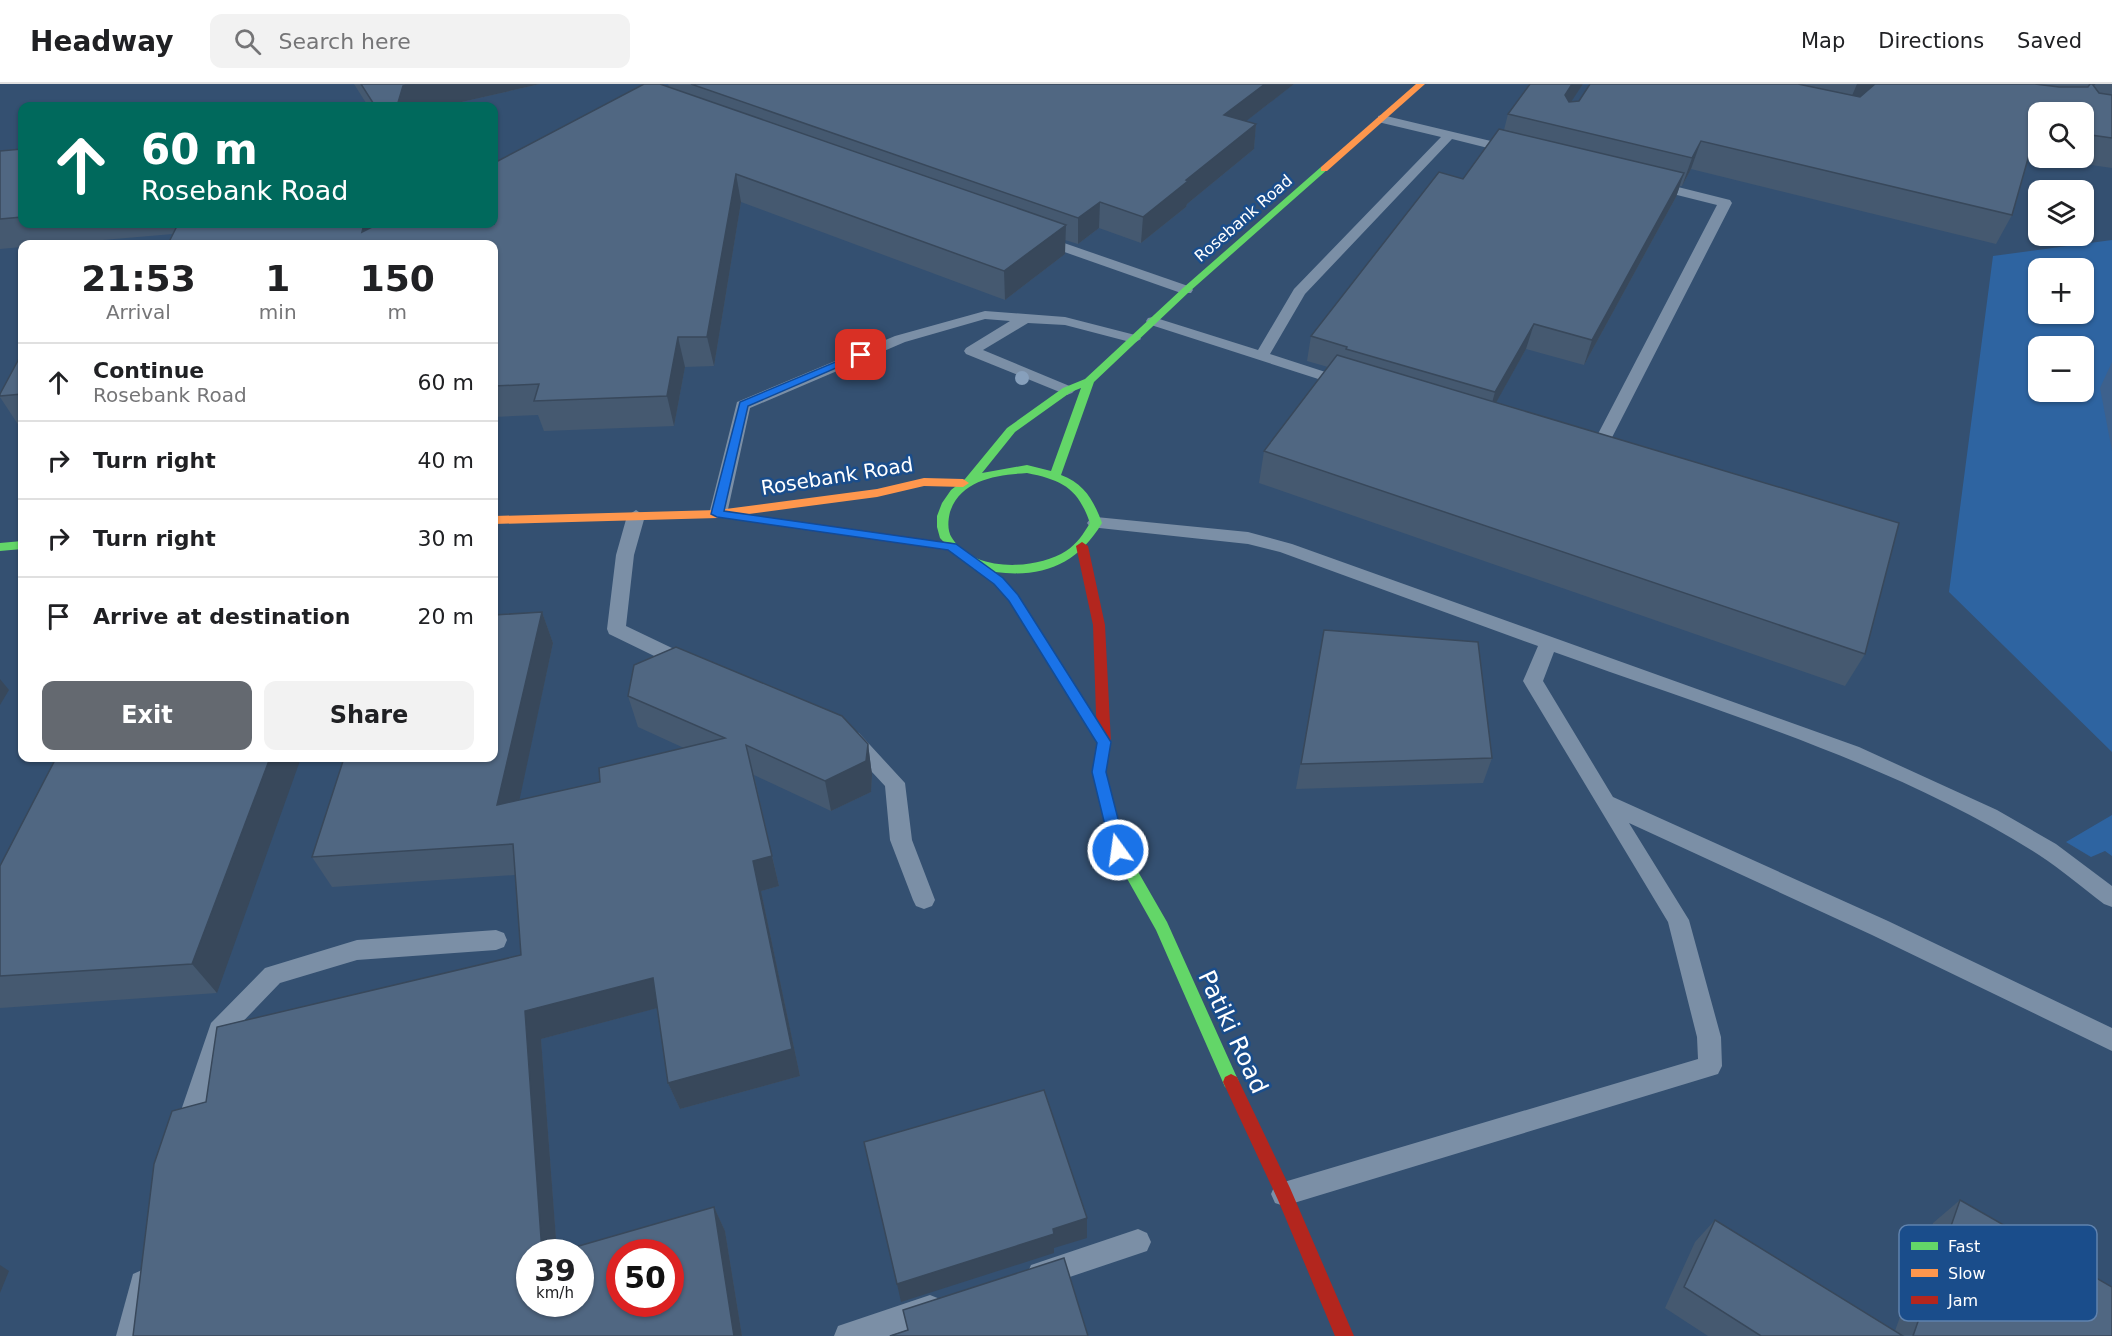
<!DOCTYPE html>
<html lang="en">
<head>
<meta charset="utf-8">
<style>
	:root { --surface:#fff; --page:#f2f2f2; --text:#202124; --muted:#757577; --line:#e0e0e0; --accent:#646970 }
	body { margin:0; font-family:"DejaVu Sans",sans-serif; background:var(--page); color:var(--text); height:100vh; display:flex; flex-direction:column; font-size:22px; white-space:nowrap }
	* { box-sizing:border-box; margin:0 }
	p { font-size:20px; color:var(--muted) }
	.icon { flex:none; width:33px; height:33px; fill:none; stroke:currentColor; stroke-width:2; stroke-linecap:round; stroke-linejoin:round }
	.map { position:relative; flex:1; overflow:hidden }
	.details { position:absolute; left:18px; top:156px; width:480px; height:522px; display:flex; flex-direction:column; background:var(--surface); border-radius:12px; box-shadow:0 2px 4px #0004 }
	.details>* { flex:none }
	.hud { position:absolute; left:18px; top:18px; width:480px; height:126px; border-radius:12px; box-shadow:0 2px 4px #0004; background:#00695c; color:#fff; overflow:hidden }
	.fabs { position:absolute; left:2028px; top:18px; display:grid; gap:12px }
	.fabs a { display:grid; place-items:center; width:66px; height:66px; border-radius:12px; background:var(--surface); box-shadow:0 2px 4px #0004; font-size:30px }
	.speed { position:absolute; left:516px; top:1155px; display:flex; gap:12px; font-size:30px; font-weight:700; text-align:center }
	.speed>* { display:grid; place-content:center; width:78px; height:78px; border-radius:50%; background:var(--surface); box-shadow:0 2px 4px #0004; line-height:1 }
	.speed small { font-size:15px; font-weight:400 }
	.speed .limit { border:9px solid #d22; background:#fff; color:#111 }
	.pin { position:absolute; display:grid; place-items:center; width:51px; height:51px; color:#fff; margin:-26px; border-radius:12px; box-shadow:0 3px 9px #0006 }
	.me { position:absolute; width:66px; margin:-33px; rotate:346deg; stroke-linejoin:round; filter:drop-shadow(0 0 4px #0008) }
	.turn { display:flex; align-items:center; gap:21px; height:126px; padding:0 24px; font-size:27px }
	.turn .icon { width:78px; height:78px; stroke-width:2.5 }
	.turn b { display:block; font-size:42px; line-height:51px }
	.eta { display:flex; justify-content:space-evenly; align-items:center; height:102px; text-align:center }
	.eta b { font-size:36px; font-weight:700; line-height:42px }
	.button { display:flex; gap:12px; margin-top:auto; padding:12px 24px }
	.button a { flex:1; height:69px; border-radius:12px; background:var(--accent); color:#fff; font-size:24px; font-weight:700; line-height:69px; text-align:center }
	.button a+a { background:var(--page); color:var(--text) }
	ul { padding:0; list-style:none }
	li { display:flex; align-items:center; gap:18px; height:78px; padding:0 24px; border-top:2px solid var(--line) }
	li div { flex:1 }
	li b { display:block; font-size:22px }
	li em { font-style:normal }
	header { display:flex; align-items:center; gap:36px; box-sizing:border-box; height:84px; padding:0 30px; background:var(--surface); border-bottom:2px solid var(--line) }
	header strong { font-size:28px }
	nav { display:flex; gap:33px; margin-inline-start:auto; font-size:21px }
	.search { width:420px; height:54px; background:var(--page); display:flex; align-items:center; gap:15px; box-sizing:border-box; padding:0 21px; border-radius:12px; color:var(--muted); font-size:22px }
	.map>svg:first-child { display:block }
	.green { fill:#2e64a1; fill-rule:evenodd }
	.water { fill:#3d618d }
	.lines { fill:none; stroke-linecap:round; stroke-linejoin:round }
	.lane { fill:#7b8fa6; fill-rule:evenodd }
	.fast { fill:#63d668; fill-rule:evenodd }
	.slow { fill:#ff974d; fill-rule:evenodd }
	.jam { fill:#b3261e; fill-rule:evenodd }
	.tree { fill:#87a0bc }
	.wall { fill:#455970; fill-rule:evenodd }
	.shaded-wall { fill:#38485b }
	.building { fill:#506782; stroke:#38485b; stroke-width:1.5; fill-rule:evenodd }
	.route { fill:#1a73e8; stroke:#114b97; stroke-width:1.5 }
	.labels { text-anchor:middle; stroke-width:5; stroke-linejoin:round; paint-order:stroke }
	.far-street-label { font-size:16px; fill:#fff; stroke:#1a4d8b }
	.street-label { font-size:20px; fill:#fff; stroke:#1a4d8b }
	.near-street-label { font-size:24px; fill:#fff; stroke:#1a4d8b }
	.key { fill:#1a4d8b; stroke:#5f82ae; stroke-width:1.5 }
	.key-label { font-size:16px; fill:#fff }
</style>
</head>
<body>
<header>
<strong>Headway</strong>
<div class="search"><svg class="icon" aria-label="search" viewBox="0 0 24 24"><circle cx="10" cy="10" r="6"/><path d="M15 15l6 6"/></svg>Search here</div>
<nav><a>Map</a><a>Directions</a><a>Saved</a></nav>
</header>
<div class="map">
<svg width="2112" height="1252" viewBox="0 0 2112 1252">
	<rect width="100%" height="100%" fill="#345071"/>
	<g class="green">
		<path d="M 2112,156 L 2112,668 L 1949,508 L 1993,172 ZM 2038,184 L 2084,184 L 2084,230 L 2038,230 ZM 2038,262 L 2084,262 L 2084,308 L 2038,308 Z"/>
		<polygon points="2112,731 2112,772 2105,767 2091,773 2066,758"/>
	</g>
	<polygon class="water" points="2112,278 2112,367 2100,304"/>
	<g class="lines">
		<g class="lane">
			<polygon points="1382,31 1516,63 1518,66 1512,70 1452,55 1305,210 1270,270 1350,296 1353,299 1350,302 1340,302 1148,240 1146,237 1148,234 1153,233 1258,266 1294,205 1441,53 1378,38 1378,32"/>
			<polygon points="1654,97 1730,116 1732,119 1602,373 1594,378 1586,373 1717,121 1649,104 1649,98"/>
			<polygon points="1041,151 1191,203 1193,206 1191,209 1181,209 1036,158 1036,152"/>
			<polygon points="985,227 1065,233 1139,252 1141,255 1134,259 1065,241 1028,239 983,266 1072,303 1075,306 1072,309 1067,311 966,270 964,267 966,264 1010,237 985,235 905,258 750,324 727,430 724,434 712,434 709,430 737,318 895,252"/>
			<polygon points="636,426 645,432 634,471 626,542 695,575 697,580 695,585 681,585 609,550 607,545 616,471 627,432"/>
			<path d="M 1096,433 L 1248,448 L 1292,460 L 1859,663 L 1997,726 L 2056,760 L 2112,802 L 2112,823 L 2104,820 C 2083,804 2062,786 2039,771 C 1895,679 1714,626 1554,568 L 1543,597 L 1613,713 L 1888,837 L 2112,944 L 2112,967 L 1872,851 L 1629,739 L 1689,836 L 1721,953 L 1722,982 L 1718,990 L 1284,1122 L 1275,1119 L 1271,1110 L 1275,1101 L 1284,1098 L 1698,975 L 1697,953 L 1668,838 L 1523,597 L 1538,562 L 1280,468 L 1248,460 L 1090,443 L 1087,439 L 1090,435 Z"/>
			<polygon points="852,646 859,649 905,699 912,756 935,816 932,822 924,825 916,822 913,816 890,756 885,702 845,659 842,654 845,649"/>
			<polygon points="496,846 504,849 507,856 504,863 496,866 357,876 280,899 229,952 196,1052 187,1056 178,1052 175,1044 211,939 265,884 357,856"/>
			<polygon points="1138,1145 1147,1149 1151,1158 1147,1167 1040,1203 1031,1199 1027,1190 1031,1181"/>
			<polygon points="142,1186 151,1190 155,1199 144,1252 116,1252 133,1190"/>
			<polygon points="930,1211 940,1215 944,1225 940,1235 889,1252 834,1252 838,1242"/>
		</g>
		<g class="fast">
			<path d="M 1321,83 L 1328,85 L 1189,208 L 1094,298 L 1061,391 C 1084,399 1094,417 1102,439 C 1077,481 1042,494 995,488 L 1003,494 L 1017,511 L 1110,657 L 1108,661 L 1098,661 L 1009,517 L 995,500 L 959,474 L 940,454 L 937,443 L 937,432 L 942,419 L 951,406 L 965,395 L 1007,344 L 1063,304 L 1085,295 L 1183,204 ZM 1081,304 L 1051,387 L 1027,381 L 982,389 L 1015,348 L 1071,308 ZM 1027,389 C 1062,396 1078,404 1090,439 C 1084,449 1077,460 1066,467 C 1036,486 974,489 952,454 C 947,447 948,436 950,428 C 961,395 997,391 1027,389 Z"/>
			<polygon points="22,457 22,465 0,467 0,459"/>
			<polygon points="1105,706 1110,708 1112,712 1125,765 1167,838 1239,998 1237,1003 1231,1006 1225,1003 1156,846 1111,766 1098,712 1100,708"/>
		</g>
		<g class="slow">
			<polygon points="1416,0 1425,0 1327,87 1321,87 1321,83"/>
			<polygon points="924,394 963,395 969,399 963,403 924,402 877,413 718,434 494,440 494,432 718,426 877,405"/>
		</g>
		<g class="jam">
			<polygon points="760,432 952,459 958,463 952,467 756,439 754,436 756,433"/>
			<polygon points="1082,458 1088,462 1105,541 1111,659 1106,688 1112,712 1110,716 1100,716 1092,688 1097,659 1093,541 1076,462"/>
			<polygon points="1231,990 1237,993 1290,1104 1354,1252 1335,1252 1278,1116 1223,998 1225,993"/>
		</g>
	</g>
	<circle class="tree" cx="1022" cy="294" r="7"/>
	<g class="wall">
		<polygon points="354,0 540,0 444,22 368,22"/>
		<polygon points="668,0 1294,0 1246,37 1256,40 1254,65 1187,120 1186,123 1141,159 1099,144 1078,160 1065,156 1065,170 1005,216 741,118 714,282 685,283 674,342 544,347 538,331 494,333 494,160 173,150 56,160 22,160 22,163 0,165 0,67 22,65 22,140 494,140 669,3"/>
		<polygon points="1530,0 1583,0 1571,17 1579,17 1590,0 2112,0 2112,84 2042,74 2084,74 2084,28 2038,28 2038,73 2029,71 2012,131 1996,160 1691,85 1682,102 1680,102 1676,113 1584,281 1526,265 1496,318 1865,570 1845,602 1259,399 1264,367 1328,283 1307,277 1311,252 1463,95 1504,46 1508,30"/>
		<polygon points="22,269 22,342 19,342 0,313 0,310"/>
		<path d="M 542,528 L 553,559 L 519,716 L 600,698 L 599,684 L 684,664 L 638,643 L 628,612 L 634,581 L 676,563 L 842,632 L 868,660 L 872,691 L 871,708 L 831,727 L 754,691 L 779,802 L 761,807 L 800,992 L 680,1025 L 668,999 L 657,924 L 541,955 L 557,1168 L 530,1168 L 530,1220 L 580,1220 L 580,1168 L 558,1168 L 714,1123 L 725,1147 L 742,1252 L 133,1252 L 154,1080 L 172,1027 L 206,1018 L 217,943 L 521,871 L 515,791 L 332,803 L 312,773 L 344,674 L 494,674 L 494,531 ZM 620,1168 L 670,1168 L 670,1220 L 620,1220 Z"/>
		<polygon points="1324,546 1492,674 1483,699 1296,705"/>
		<polygon points="56,674 217,909 0,924 0,782"/>
		<polygon points="1960,1116 2112,1252 1708,1252 1665,1224 1695,1158 1715,1136 1895,1247 1933,1139"/>
	</g>
	<g class="shaded-wall">
		<polygon points="414,0 540,0 444,22 397,22 403,2"/>
		<polygon points="1265,0 1294,0 1222,56 1224,31"/>
		<polygon points="1572,0 1583,0 1557,39 1565,11"/>
		<polygon points="1857,0 1894,0 1845,28"/>
		<polygon points="1256,40 1254,65 1187,120 1186,123 1141,159 1143,133 1186,96"/>
		<polygon points="1701,57 1691,85 1682,102 1692,74"/>
		<polygon points="1684,89 1676,113 1584,281 1592,256"/>
		<polygon points="736,90 741,118 714,282 707,253"/>
		<polygon points="1100,118 1099,144 1078,160 1078,134"/>
		<polygon points="364,140 383,140 362,148"/>
		<polygon points="1066,141 1065,170 1005,216 1004,187"/>
		<polygon points="1534,240 1526,265 1488,333 1495,308"/>
		<polygon points="678,253 685,283 674,342 667,312"/>
		<polygon points="542,528 553,559 512,751 497,721"/>
		<polygon points="0,595 9,606 0,621"/>
		<polygon points="868,660 872,691 871,708 831,727 825,697"/>
		<polygon points="746,661 779,802 761,807 800,992 680,1025 668,999"/>
		<polygon points="270,674 301,674 217,909 192,880"/>
		<polygon points="653,894 665,922 541,955 557,1168 542,1168 525,927"/>
		<polygon points="714,1123 725,1147 742,1252 734,1252"/>
		<polygon points="1087,1134 1087,1154 1054,1164 1054,1169 901,1218 897,1200 1053,1145"/>
		<polygon points="0,1181 9,1187 0,1209"/>
	</g>
	<g class="building">
		<polygon points="361,0 414,0 403,2 397,22 375,22"/>
		<polygon points="644,0 660,0 1066,141 1004,187 736,90 707,253 678,253 667,312 534,317 539,300 494,302 494,160 168,160 178,140 364,140 362,148 378,140 494,140 494,79"/>
		<polygon points="691,0 1265,0 1224,31 1256,40 1186,96 1188,97 1143,133 1100,118 1078,134"/>
		<polygon points="1530,0 1572,0 1565,11 1569,18 1579,17 1590,0 1798,0 1860,13 1875,0 2035,0 2059,3 2088,3 2090,0 2095,0 2093,1 2099,9 2112,11 2112,54 2084,50 2084,28 2038,28 2038,43 2037,43 2012,131 1701,57 1692,74 1508,30"/>
		<polygon points="1499,45 1684,89 1592,256 1534,240 1495,308 1346,265 1347,263 1311,252 1439,88 1463,95"/>
		<polygon points="22,65 22,133 0,135 0,67"/>
		<polygon points="22,269 22,310 0,312 0,310"/>
		<polygon points="1337,271 1899,439 1865,570 1264,367"/>
		<path d="M 542,528 L 497,721 L 600,698 L 599,684 L 725,654 L 628,612 L 634,581 L 676,563 L 842,632 L 868,660 L 866,677 L 825,697 L 746,661 L 772,772 L 753,777 L 792,965 L 668,999 L 653,894 L 525,927 L 542,1168 L 530,1168 L 530,1220 L 580,1220 L 580,1168 L 558,1168 L 714,1123 L 734,1252 L 133,1252 L 154,1080 L 172,1027 L 206,1018 L 217,943 L 521,871 L 513,760 L 312,773 L 344,674 L 494,674 L 494,531 ZM 620,1168 L 670,1168 L 670,1220 L 620,1220 Z"/>
		<polygon points="1324,546 1478,558 1492,674 1301,680"/>
		<polygon points="56,674 270,674 192,880 0,892 0,782"/>
		<polygon points="1044,1006 1087,1134 1053,1145 1054,1150 897,1200 864,1058"/>
		<polygon points="1960,1116 2112,1203 2112,1252 1913,1252"/>
		<polygon points="1715,1136 1903,1252 1761,1252 1684,1203"/>
		<polygon points="1064,1174 1088,1252 890,1252 908,1246 903,1226"/>
	</g>
	<polygon class="route" points="857,269 866,271 748,322 724,427 956,460 1003,494 1018,511 1111,658 1106,688 1126,766 1124,770 1113,770 1111,766 1092,688 1097,659 1009,517 994,500 948,466 717,433 711,430 740,318"/>
	<g class="labels">
		<g class="far-street-label">
			<text transform="translate(1243 134) rotate(-41)" y="6">Rosebank Road</text>
		</g>
		<g class="street-label">
			<text transform="translate(837 392) rotate(-9)" y="7">Rosebank Road</text>
		</g>
		<g class="near-street-label">
			<text transform="translate(1233 948) rotate(65)" y="8">Patiki Road</text>
		</g>
	</g>
	<rect x="1899" y="1141" width="198" height="96" rx="9" class="key"/>
	<rect x="1911" y="1158" width="27" height="8" fill="#63d668"/>
	<rect x="1911" y="1185" width="27" height="8" fill="#ff974d"/>
	<rect x="1911" y="1212" width="27" height="8" fill="#b3261e"/>
	<g class="key-label">
		<text x="1948" y="1168">Fast</text>
		<text x="1948" y="1195">Slow</text>
		<text x="1948" y="1222">Jam</text>
	</g>
</svg>
<div class="fabs">
<a><svg class="icon" aria-label="search" viewBox="0 0 24 24"><circle cx="10" cy="10" r="6"/><path d="M15 15l6 6"/></svg></a>
<a><svg class="icon" aria-label="layers" viewBox="0 0 24 24"><path d="M12 4l9 5-9 5-9-5zM3 14l9 5 9-5"/></svg></a>
<a>+</a>
<a>−</a>
</div>
<div class="speed"><div>39<small>km/h</small></div><div class="limit">50</div></div>
<div class="pin" style="left:861px;top:271px;background:#d93025"><svg class="icon" aria-label="arrive" viewBox="0 0 24 24"><path d="M6 21V4h12l-3 4 3 4H6"/></svg></div>
<svg class="me" style="left:1118px;top:766px" viewBox="-20 -20 40 40"><circle r="17" fill="#1a73e8" stroke="#fff" stroke-width="3"/><path d="M0-11L8 9 0 5-8 9z" fill="#fff"/></svg>
<div class="hud">
<div class="turn"><svg class="icon" aria-label="ahead" viewBox="0 0 24 24"><path d="M12 20V5M6 11l6-6 6 6"/></svg><div><b>60 m</b>Rosebank Road</div></div>
</div>
<section class="details">
<div class="eta">
<div><b>21:53</b><p>Arrival</p></div>
<div><b>1</b><p>min</p></div>
<div><b>150</b><p>m</p></div>
</div>
<ul>
<li><svg class="icon" aria-label="ahead" viewBox="0 0 24 24"><path d="M12 20V5M6 11l6-6 6 6"/></svg><div><b>Continue</b><p>Rosebank Road</p></div><em>60 m</em></li>
<li><svg class="icon" aria-label="right" viewBox="0 0 24 24"><path d="M7 20v-9h11M14 6l5 5-5 5"/></svg><div><b>Turn right</b></div><em>40 m</em></li>
<li><svg class="icon" aria-label="right" viewBox="0 0 24 24"><path d="M7 20v-9h11M14 6l5 5-5 5"/></svg><div><b>Turn right</b></div><em>30 m</em></li>
<li><svg class="icon" aria-label="arrive" viewBox="0 0 24 24"><path d="M6 21V4h12l-3 4 3 4H6"/></svg><div><b>Arrive at destination</b></div><em>20 m</em></li>
</ul>
<div class="button"><a>Exit</a><a>Share</a></div>
</section>
</div>
</body>
</html>
